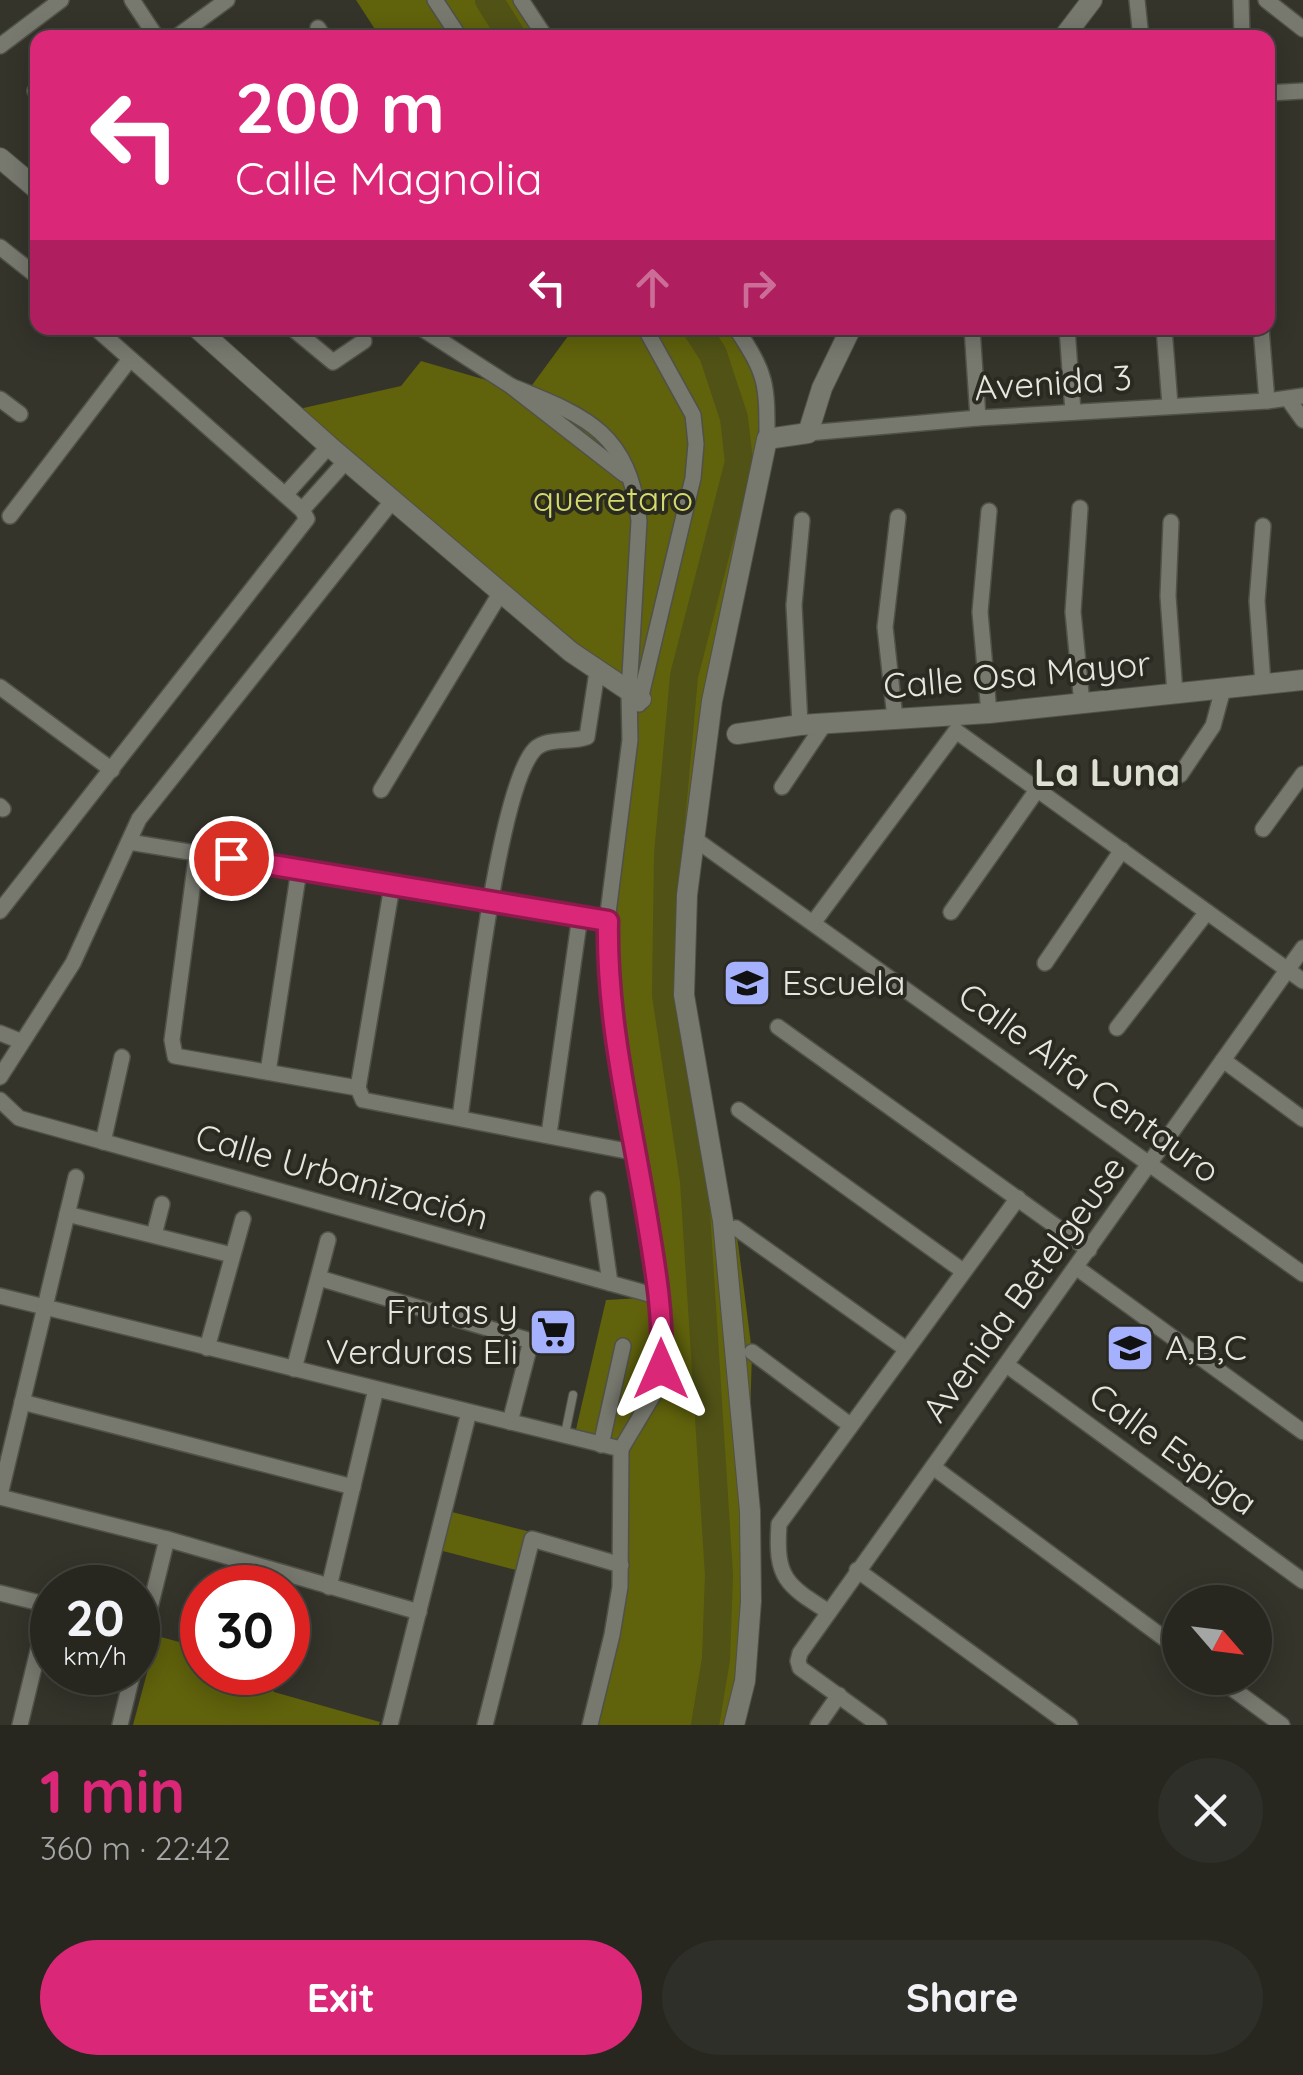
<!DOCTYPE html>
<html lang="en">
<head>
<meta charset="utf-8">
<style>
	:root { --surface:#272720; --page:#2f2f29; --text:#f1f3f6; --muted:#a4a5a5; --line:#43443e; --accent:#db2777 }
	body { margin:0; font-family:Quicksand,sans-serif; background:var(--page); color:var(--text); height:100vh; display:flex; flex-direction:column; font-size:38px; white-space:nowrap }
	* { box-sizing:border-box; margin:0 }
	p { font-size:32px; color:var(--muted) }
	.icon { flex:none; width:55px; height:55px; fill:none; stroke:currentColor; stroke-width:2; stroke-linecap:round; stroke-linejoin:round }
	.map { position:relative; height:1725px; overflow:hidden }
	.side { display:flex; flex-direction:column; background:var(--surface); flex:1 }
	.side>* { flex:none }
	.top-card { position:absolute; left:30px; top:30px; width:1245px; height:305px; border-radius:20px; box-shadow:0 5px 25px #0003,0 0 0 2px var(--line); background:#db2777; color:#fff; overflow:hidden }
	.needle { width:65px; rotate:118deg }
	.tools { position:absolute; left:1162px; top:1585px; display:grid; gap:20px }
	.tools a { display:grid; place-items:center; width:110px; height:110px; border-radius:50%; background:var(--surface); box-shadow:0 5px 25px #0003,0 0 0 2px var(--line); font-size:50px }
	.speed { position:absolute; left:30px; top:1565px; display:flex; gap:20px; font-size:50px; font-weight:700; text-align:center }
	.speed>* { display:grid; place-content:center; width:130px; height:130px; border-radius:50%; background:var(--surface); box-shadow:0 5px 25px #0003,0 0 0 2px var(--line); line-height:1 }
	.speed small { font-size:25px; font-weight:400 }
	.speed .limit { border:15px solid #d22; background:#fff; color:#111 }
	.pin { position:absolute; display:grid; place-items:center; width:85px; height:85px; color:#fff; margin:-42px; border:5px solid #fff; border-radius:50%; box-shadow:0 2px 10px #0007 }
	.me { position:absolute; width:110px; margin:-55px; rotate:0deg; stroke-linejoin:round; filter:drop-shadow(0 0 8px #0008) }
	.turn { display:flex; align-items:center; gap:35px; height:210px; padding:0 40px; font-size:45px }
	.turn .icon { width:130px; height:130px; stroke-width:2.5 }
	.turn b { display:block; font-size:70px; line-height:85px }
	.lanes { display:flex; align-items:center; height:95px; padding:0 40px; background:#0003; justify-content:center; gap:50px; direction:ltr }
	.lanes .off { opacity:.35 }
	.round { display:grid; place-items:center; flex:none; width:105px; height:105px; border-radius:52px; background:var(--page) }
	.overview { display:flex; align-items:center; justify-content:space-between; height:170px; padding:0 40px }
	h1 { font-size:60px; font-weight:700; line-height:75px; color:var(--accent) }
	.cta { display:flex; gap:20px; margin-top:auto; padding:20px 40px }
	.cta a { flex:1; height:115px; border-radius:60px; background:var(--accent); color:#fff; font-size:40px; font-weight:700; line-height:115px; text-align:center }
	.cta a+a { background:var(--page); color:var(--text) }
	.map>svg:first-child { display:block }
	.green { fill:#60620c }
	.lines { fill:none; stroke-linecap:round; stroke-linejoin:round }
	.river { stroke:#505216; stroke-width:28 }
	.lane-casing { stroke:#505149; stroke-width:10 }
	.street-casing { stroke:#505149; stroke-width:18 }
	.secondary-casing { stroke:#505149; stroke-width:22 }
	.lane { stroke:#77786e; stroke-width:8 }
	.street { stroke:#77786e; stroke-width:15 }
	.secondary { stroke:#77786e; stroke-width:20 }
	.route-casing { stroke:#8e194d; stroke-width:25 }
	.route { stroke:#db2777; stroke-width:18 }
	.labels { text-anchor:middle; stroke-width:8; stroke-linejoin:round; paint-order:stroke }
	.street-label { font-size:35px; fill:#e6e6e0; stroke:#2a2a21 }
	.park-label { font-size:35px; fill:#d4da6e; stroke:#2a2a21 }
	.poi-label { font-size:35px; fill:#e6e6e0; stroke:#2a2a21; text-anchor:start }
	.neighbourhood-label { font-size:38px; font-weight:bold; fill:#dfe0d4; stroke:#2a2a21 }
</style>
</head>
<body>
<div class="map">
<svg width="1303" height="1725" viewBox="0 0 1303 1725">
	<rect width="100%" height="100%" fill="#34342b"/>
	<g class="green">
		<polygon points="356,0 521,0 546,37 380,37"/>
		<polygon points="568,328 736,328 767,388 687,895 703,1119 736,1228 752,1352 748,1488 748,1627 725,1725 590,1725 612,1635 621,1450 574,1438 606,1300 659,1297 623,1086 607,921 628,692 290,411 401,386 421,361 527,392 571,332"/>
		<polygon points="448,1511 531,1532 520,1571 439,1550"/>
		<polygon points="157,1636 202,1648 202,1672 263,1673 274,1692 380,1722 379,1725 133,1725"/>
	</g>
	<g class="lines">
		<g class="river">
			<polyline points="489,0 513,38"/>
			<polyline points="696,328 713,354 734,418 739,462 684,676 668,855 666,995 694,1181 719,1575 716,1659 705,1725"/>
		</g>
		<g class="lane-casing">
			<polyline id="lane" points="565,1434 573,1395"/>
		</g>
		<g class="street-casing">
			<g id="street">
				<polyline points="132,0 157,38"/>
				<polyline points="435,0 460,38"/>
				<polyline points="521,0 546,38"/>
				<polyline points="1137,0 1141,38"/>
				<polyline points="1241,0 1242,38"/>
				<polyline points="1266,0 1303,29"/>
				<polyline points="318,28 324,38"/>
				<polyline points="175,38 227,0"/>
				<polyline points="0,46 61,0"/>
				<polyline points="35,91 38,94"/>
				<polyline points="1268,93 1303,91"/>
				<polyline points="0,247 38,277"/>
				<polyline points="292,328 333,362 364,341"/>
				<polyline points="421,328 511,386 624,474"/>
				<path d="M 736,328 C 767,375 767,383 767,439"/>
				<polyline points="972,328 978,418"/>
				<polyline points="1067,328 1073,412"/>
				<polyline points="1164,328 1170,405"/>
				<polyline points="1261,328 1267,401"/>
				<path d="M 511,386 C 585,416 629,431 639,521 L 629,692 L 630,740 L 607,921 L 607,971 L 616,1046 L 660,1297 L 663,1341 L 661,1369 L 655,1392 L 621,1449"/>
				<polyline points="0,399 20,414"/>
				<polyline points="1288,399 1303,420"/>
				<polyline points="808,433 978,418 1267,401 1303,396"/>
				<polyline points="285,495 329,446"/>
				<polyline points="1080,508 1073,612 1082,704"/>
				<polyline points="302,510 346,461"/>
				<polyline points="989,511 980,612 989,713"/>
				<polyline points="10,516 130,359"/>
				<polyline points="1171,522 1168,596 1175,694"/>
				<polyline points="1263,526 1257,601 1263,684"/>
				<polyline points="0,687 112,770"/>
				<polyline points="639,704 693,478 696,444 693,415 645,328"/>
				<polyline points="895,718 885,627 898,517"/>
				<polyline points="800,725 794,605 802,520"/>
				<polyline points="956,731 1303,981"/>
				<polyline points="1180,775 1213,726 1223,689"/>
				<polyline points="782,787 825,723"/>
				<polyline points="381,790 501,592"/>
				<polyline points="0,806 3,809"/>
				<polyline points="1263,829 1303,774"/>
				<polyline points="692,837 1303,1274"/>
				<polyline points="129,842 607,921"/>
				<polyline points="197,852 172,1040 175,1056 358,1088"/>
				<polyline points="392,886 358,1088 363,1100 637,1153"/>
				<polyline points="0,911 307,519 302,510 100,332"/>
				<polyline points="951,912 1037,790"/>
				<polyline points="813,923 956,731"/>
				<polyline points="1045,963 1122,850"/>
				<polyline points="778,1027 1089,1250"/>
				<polyline points="1117,1028 1207,912"/>
				<polyline points="0,1033 20,1041"/>
				<polyline points="1223,1060 1303,1119"/>
				<polyline points="268,1072 299,870"/>
				<polyline points="0,1077 73,963 139,819 393,500"/>
				<polyline points="0,1100 19,1118 29,1121 660,1297"/>
				<polyline points="739,1110 963,1271"/>
				<path d="M 460,1117 C 470,1050 497,788 535,749 C 547,737 572,743 587,737 L 597,672"/>
				<polyline points="549,1134 580,916"/>
				<polyline points="103,1142 122,1057"/>
				<polyline points="598,1199 610,1283"/>
				<polyline points="67,1214 232,1255"/>
				<polyline points="736,1228 906,1349"/>
				<polyline points="154,1235 162,1204"/>
				<polyline points="1077,1268 1303,1432"/>
				<polyline points="319,1278 531,1341 510,1422"/>
				<polyline points="0,1296 621,1449"/>
				<polyline points="207,1348 243,1219"/>
				<polyline points="752,1352 850,1425"/>
				<polyline points="1008,1366 1303,1581"/>
				<polyline points="294,1369 328,1240"/>
				<polyline points="22,1402 353,1487"/>
				<polyline points="601,1445 623,1346"/>
				<polyline points="933,1467 1180,1650"/>
				<polyline points="0,1495 76,1177"/>
				<polyline points="0,1497 167,1539 419,1612"/>
				<polyline points="857,1570 1070,1725"/>
				<polyline points="329,1587 376,1389"/>
				<polyline points="0,1593 52,1606"/>
				<path d="M 829,1612 C 786,1585 775,1578 779,1524 L 1018,1198"/>
				<polyline points="138,1656 167,1539"/>
				<polyline points="1218,1678 1282,1725"/>
				<polyline points="20,1725 49,1605"/>
				<polyline points="120,1725 133,1672"/>
				<polyline points="390,1725 469,1412"/>
				<polyline points="485,1725 532,1539 621,1565"/>
				<polyline points="590,1725 612,1635 620,1587 621,1449"/>
				<polyline points="818,1725 839,1695"/>
				<polyline points="879,1725 800,1668 798,1661 800,1653 1303,948"/>
			</g>
		</g>
		<g class="secondary-casing">
			<g id="secondary">
				<polyline points="1063,38 1092,0"/>
				<polyline points="0,158 38,190"/>
				<polyline points="197,328 329,446 571,652 641,699"/>
				<polyline points="737,734 800,725 989,713 1303,680"/>
				<polyline points="734,1725 745,1681 751,1601 750,1511 723,1221 684,995 687,895 712,701 767,439 808,433 822,388 851,328"/>
			</g>
		</g>
		<use href="#lane" class="lane"/>
		<use href="#street" class="street"/>
		<use href="#secondary" class="secondary"/>
	</g>
	<g class="lines">
		<g class="route-casing">
			<path id="route" d="M 231,858 L 608,921 C 606,1024 632,1123 648,1224 C 656,1272 664,1320 661,1369"/>
		</g>
		<use href="#route" class="route"/>
	</g>
	<defs>
		<g id="school-square" transform="scale(2.5)"><rect x="-9" y="-9" width="18" height="18" rx="4" fill="#a5b1fc" stroke="#2a2a21"/><path d="M0-5L7-2L0 1L-7-2ZM-4 1L0 2.5L4 1V4Q0 6-4 4Z" fill="#111"/></g>
		<g id="supermarket-square" transform="scale(2.5)"><rect x="-9" y="-9" width="18" height="18" rx="4" fill="#a5b1fc" stroke="#2a2a21"/><path d="M-6-5.5h2.5l.6 2H6L4.5 2H-2.5L-4.4-4H-6ZM-1.5 3.2a1.3 1.3 0 1 0 .1 0ZM3 3.2a1.3 1.3 0 1 0 .1 0Z" fill="#111"/></g>
	</defs>
	<g fill-rule="evenodd">
		<use href="#school-square" x="747" y="983"/>
		<use href="#supermarket-square" x="553" y="1332"/>
		<use href="#school-square" x="1130" y="1348"/>
	</g>
	<g class="labels">
		<g class="street-label">
			<text transform="translate(1053 383) rotate(-4)" y="12">Avenida 3</text>
			<text transform="translate(1017 675) rotate(-5)" y="12">Calle Osa Mayor</text>
			<text transform="translate(1089 1083) rotate(36)" y="12">Calle Alfa Centauro</text>
			<text transform="translate(342 1177) rotate(16)" y="12">Calle Urbanización</text>
			<text transform="translate(1024 1289) rotate(-54)" y="12">Avenida Betelgeuse</text>
			<text transform="translate(1173 1449) rotate(36)" y="12">Calle Espiga</text>
		</g>
		<g class="park-label">
			<text x="613" y="511">queretaro</text>
		</g>
		<g class="poi-label">
			<text x="782" y="995">Escuela</text>
			<text x="518" y="1324" text-anchor="end">Frutas y<tspan x="518" dy="40">Verduras Eli</tspan></text>
			<text x="1165" y="1360">A,B,C</text>
		</g>
		<g class="neighbourhood-label">
			<text x="1107" y="786">La Luna</text>
		</g>
	</g>
</svg>
<div class="tools">
<a><svg class="needle" viewBox="-14 -14 28 28"><path d="M0-13l5 13h-10z" fill="#e53935"/><path d="M0 13l5-13h-10z" fill="#a4a5a5"/></svg></a>
</div>
<div class="speed"><div>20<small>km/h</small></div><div class="limit">30</div></div>
<div class="pin" style="left:231px;top:858px;background:#d93025"><svg class="icon" aria-label="arrive" viewBox="0 0 24 24"><path d="M6 21V4h12l-3 4 3 4H6"/></svg></div>
<svg class="me" style="left:661px;top:1369px" viewBox="-20 -20 40 40"><path d="M0-17L14 15 0 8-14 15z" fill="#db2777" stroke="#fff" stroke-width="4"/></svg>
<div class="top-card">
<div class="turn"><svg class="icon" aria-label="left" viewBox="0 0 24 24"><path d="M17 20v-9H6M10 6l-5 5 5 5"/></svg><div><b>200 m</b>Calle Magnolia</div></div>
<div class="lanes"><svg class="icon" aria-label="left" viewBox="0 0 24 24"><path d="M17 20v-9H6M10 6l-5 5 5 5"/></svg><svg class="icon off" aria-label="ahead" viewBox="0 0 24 24"><path d="M12 20V5M6 11l6-6 6 6"/></svg><svg class="icon off" aria-label="right" viewBox="0 0 24 24"><path d="M7 20v-9h11M14 6l5 5-5 5"/></svg></div>
</div>
</div>
<section class="side">
<div class="overview"><div><h1>1 min</h1><p>360 m · 22:42</p></div><a class="round"><svg class="icon" aria-label="close" viewBox="0 0 24 24"><path d="M6 6l12 12M18 6L6 18"/></svg></a></div>
<div class="cta"><a>Exit</a><a>Share</a></div>
</section>
</body>
</html>
